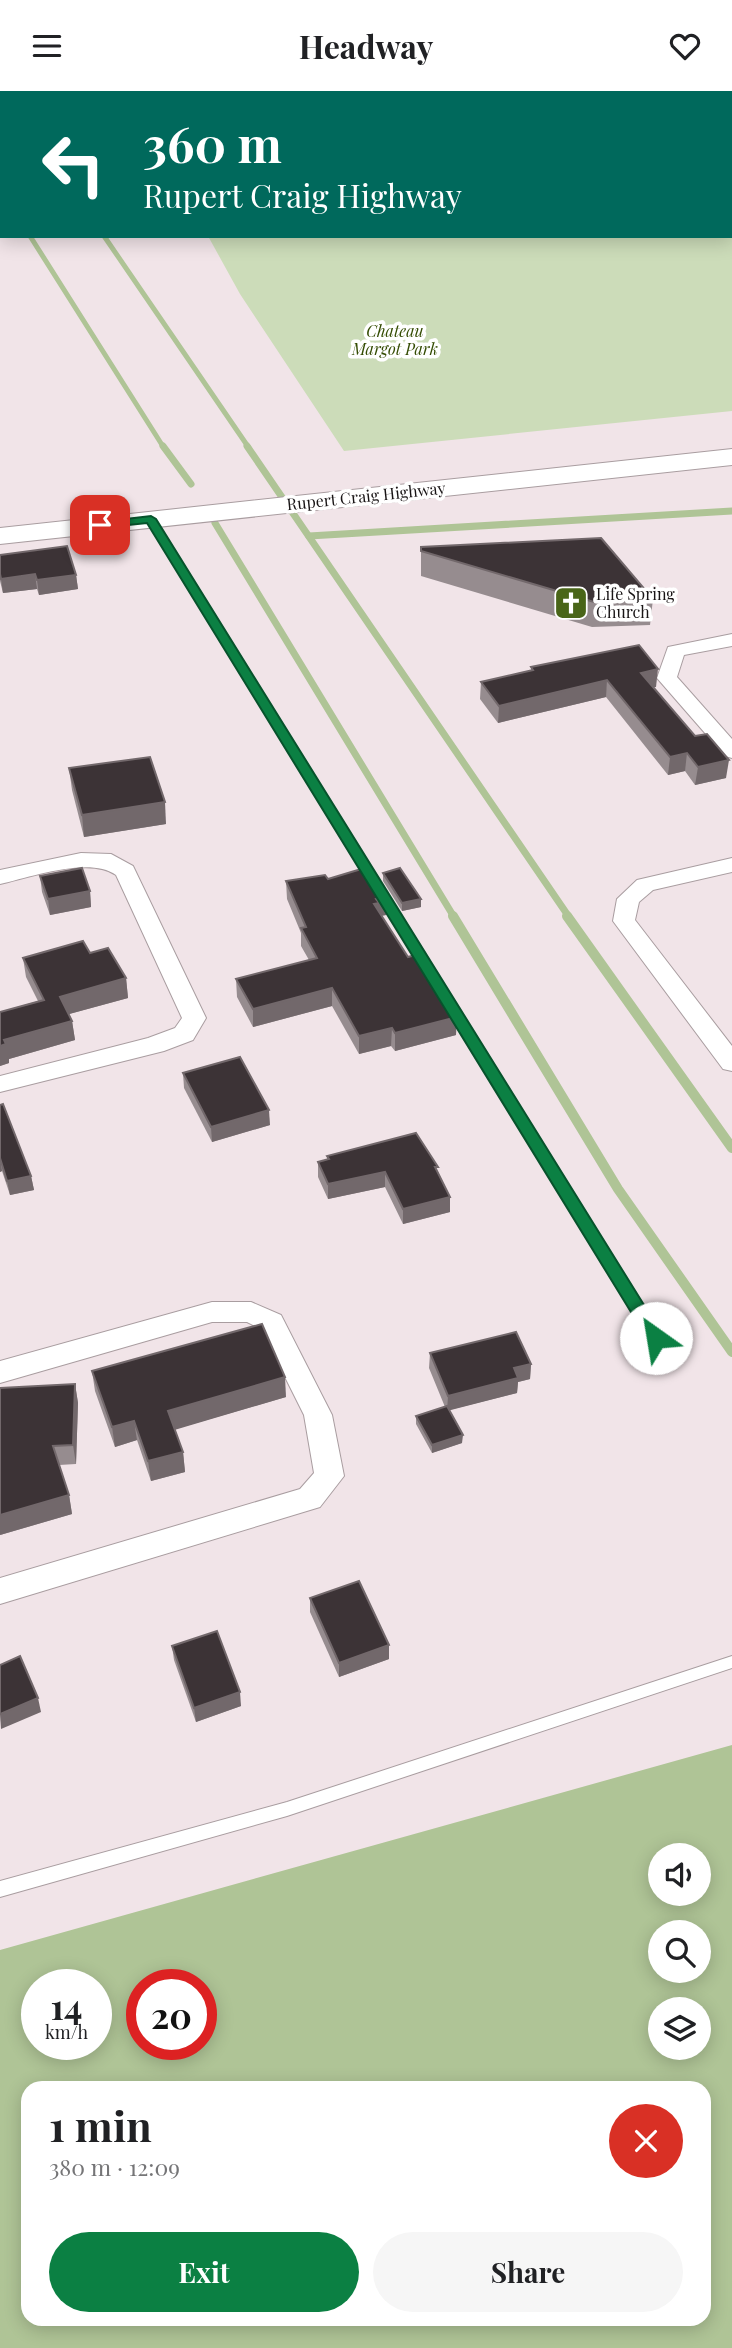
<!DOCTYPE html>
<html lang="en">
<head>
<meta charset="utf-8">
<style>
	:root { --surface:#fff; --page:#f6f6f6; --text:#202124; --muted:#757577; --accent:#0b8043 }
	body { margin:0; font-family:"Playfair Display",serif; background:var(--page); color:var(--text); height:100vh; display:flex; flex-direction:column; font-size:26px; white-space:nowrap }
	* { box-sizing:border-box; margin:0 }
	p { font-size:23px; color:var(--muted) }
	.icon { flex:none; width:38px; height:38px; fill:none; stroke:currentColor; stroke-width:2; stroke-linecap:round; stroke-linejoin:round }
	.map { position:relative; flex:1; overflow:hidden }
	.side { position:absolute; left:21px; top:1990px; width:690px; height:245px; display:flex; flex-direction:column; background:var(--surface); border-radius:21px; box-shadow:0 4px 18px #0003 }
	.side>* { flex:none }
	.banner { position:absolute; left:0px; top:0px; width:733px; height:147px; box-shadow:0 4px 18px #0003; background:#00695c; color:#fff; overflow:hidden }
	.controls { position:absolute; left:648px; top:1752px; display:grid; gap:14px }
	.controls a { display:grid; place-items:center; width:63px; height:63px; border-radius:50%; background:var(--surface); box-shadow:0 4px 18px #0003; font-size:35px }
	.speed { position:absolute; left:21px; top:1878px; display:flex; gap:14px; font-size:35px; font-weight:700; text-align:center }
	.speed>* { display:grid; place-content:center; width:91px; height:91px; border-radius:50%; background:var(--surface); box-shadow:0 4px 18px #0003; line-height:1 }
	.speed small { font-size:18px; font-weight:400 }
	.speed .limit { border:10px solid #d22; background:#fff; color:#111 }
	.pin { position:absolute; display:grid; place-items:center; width:60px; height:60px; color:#fff; margin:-30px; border-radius:14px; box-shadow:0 4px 10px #0006 }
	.me { position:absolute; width:77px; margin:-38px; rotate:328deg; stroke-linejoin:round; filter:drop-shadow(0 0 5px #0008) }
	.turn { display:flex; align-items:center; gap:24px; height:147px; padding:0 28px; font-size:32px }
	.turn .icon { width:91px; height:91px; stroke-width:2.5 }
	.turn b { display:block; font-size:49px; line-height:60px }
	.round { display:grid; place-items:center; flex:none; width:74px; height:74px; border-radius:37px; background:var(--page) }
	.headline { display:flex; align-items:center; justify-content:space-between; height:119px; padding:0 28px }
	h1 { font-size:42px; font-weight:700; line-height:52px }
	.button { display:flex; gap:14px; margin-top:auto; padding:14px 28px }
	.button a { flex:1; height:80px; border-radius:42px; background:var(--accent); color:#fff; font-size:28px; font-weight:700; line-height:80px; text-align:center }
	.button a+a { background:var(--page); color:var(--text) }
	header { display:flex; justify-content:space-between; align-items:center; height:91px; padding:0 28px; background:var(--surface); font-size:32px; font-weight:700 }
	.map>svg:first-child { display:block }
	.green { fill:#ccdcb9 }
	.water { fill:#afc496; fill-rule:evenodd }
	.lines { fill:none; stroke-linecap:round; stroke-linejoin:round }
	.stream-far2 { stroke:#afc496; stroke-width:5 }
	.stream-far1 { stroke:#afc496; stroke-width:7 }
	.stream { stroke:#afc496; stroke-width:10 }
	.service-casing { stroke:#a99da0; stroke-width:2 }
	.minor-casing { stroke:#a99da0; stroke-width:2 }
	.primary-casing { stroke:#a99da0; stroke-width:2 }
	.service { fill:#fff; fill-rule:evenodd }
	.minor { fill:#fff; fill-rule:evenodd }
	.primary { fill:#fff; fill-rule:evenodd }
	.wall { fill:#968c8f }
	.shaded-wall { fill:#72686b }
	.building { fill:#3c3336; stroke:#72686b; stroke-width:2 }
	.route { fill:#0b8043; stroke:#07532c; stroke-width:2 }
	.labels { text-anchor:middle; stroke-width:7; stroke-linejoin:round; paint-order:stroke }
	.far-park-label { font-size:16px; font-style:italic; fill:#344c03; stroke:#fff }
	.far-street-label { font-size:16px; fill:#191516; stroke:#fff }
	.far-poi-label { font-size:16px; fill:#191516; stroke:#fff; text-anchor:start }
</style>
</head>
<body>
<header><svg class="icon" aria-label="menu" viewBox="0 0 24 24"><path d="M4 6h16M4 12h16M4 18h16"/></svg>Headway<svg class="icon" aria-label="heart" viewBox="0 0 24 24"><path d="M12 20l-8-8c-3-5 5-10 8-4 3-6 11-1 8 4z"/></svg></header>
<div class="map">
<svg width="732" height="2257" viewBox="0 0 732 2257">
	<rect width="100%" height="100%" fill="#f1e4e8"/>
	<polygon class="green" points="732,116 732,320 344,360 240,203 208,145 732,145"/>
	<path class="water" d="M 732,1654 L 732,2257 L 0,2257 L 0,1859 ZM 660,1764 L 698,1764 L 698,1802 L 660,1802 ZM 660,1841 L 698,1841 L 698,1880 L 660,1880 ZM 37,1894 L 96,1894 L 96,1953 L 37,1953 ZM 142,1894 L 201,1894 L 201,1953 L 142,1953 ZM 660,1918 L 698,1918 L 698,1956 L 660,1956 ZM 28,1997 L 704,1997 L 704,2228 L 28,2228 Z"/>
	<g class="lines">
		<g class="stream-far2">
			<polyline points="5,0 7,2"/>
			<polyline points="0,100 2,102"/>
			<polyline points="30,145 164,357"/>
			<polyline points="104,145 249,357"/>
		</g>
		<g class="stream-far1">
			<polyline points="163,355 191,393"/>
			<polyline points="247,355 569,826"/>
			<polyline points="215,432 454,826"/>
			<polyline points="309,445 732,420"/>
		</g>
		<g class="stream">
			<polyline points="453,825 618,1098 732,1261"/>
			<polyline points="567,825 732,1057"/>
		</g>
		<g class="service-casing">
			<g id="service">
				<polygon points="151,425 155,428 661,1243 662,1247 661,1251 651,1251 147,428"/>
				<polygon points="732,1565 732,1577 287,1725 0,1806 0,1790 287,1711"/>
			</g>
		</g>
		<g class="minor-casing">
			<g id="minor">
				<polygon points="625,0 639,0 640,2 627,2"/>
				<polygon points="732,543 732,555 684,564 677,586 732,648 732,667 725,665 657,587 668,556"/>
				<path d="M 81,762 L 111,763 L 133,775 L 206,927 L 193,949 L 164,960 L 0,1001 L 0,985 L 148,947 L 175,937 L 182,927 L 116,784 C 90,765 31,786 0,793 L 0,779 Z"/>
				<polygon points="732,767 732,781 653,799 639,811 635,829 732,955 732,980 723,978 613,830 617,808 637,789"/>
				<polygon points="212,1211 251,1211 281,1224 332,1324 344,1385 320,1416 0,1513 0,1487 300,1398 314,1382 304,1324 261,1238 247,1231 212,1231 0,1292 0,1270"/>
			</g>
		</g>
		<g class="primary-casing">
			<polygon id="primary" points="732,358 732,374 0,453 0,437"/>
		</g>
		<use href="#service" class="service"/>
		<use href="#minor" class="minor"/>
		<use href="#primary" class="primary"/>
	</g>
	<g class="wall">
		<polygon points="47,0 501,0 490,2 49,2"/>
		<polygon points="658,0 732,0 732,59 732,2 660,2"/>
		<polygon points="421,456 653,508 650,534 592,536 421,485"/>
		<polygon points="0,464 76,484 78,498 39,504 37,498 3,502 0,490"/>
		<polygon points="531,576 656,596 653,596 726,687 695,694 685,680 668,684 606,606 498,632 480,608 481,591 531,580"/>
		<polygon points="69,677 166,733 84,746 72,699"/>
		<polygon points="383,782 421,816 402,820 383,790"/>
		<polygon points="40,785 90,800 91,816 50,824 42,801"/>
		<polygon points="328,788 386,824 381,825 456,944 395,960 391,955 359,963 332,915 253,936 237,906 236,888 309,869 301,855 301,842 287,808 286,790"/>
		<polygon points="90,862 126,887 128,907 69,923 72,930 75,949 9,968 9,972 0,975 0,921 38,910 26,886 23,867"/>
		<polygon points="183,982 270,1034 212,1051 184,997"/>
		<polygon points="0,1014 31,1085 34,1099 10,1104 2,1080 0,1081"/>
		<polygon points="327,1065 438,1081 450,1106 450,1121 403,1133 385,1096 328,1108 318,1086 318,1071 327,1069"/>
		<polygon points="430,1262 531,1273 530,1288 518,1291 517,1302 449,1319 462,1352 432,1362 416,1333 416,1325 445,1316 429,1277"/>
		<polygon points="92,1280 286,1306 175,1338 183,1361 185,1381 151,1390 137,1349 115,1356 95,1300"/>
		<polygon points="75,1293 78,1312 76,1373 59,1374 69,1404 72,1423 0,1444"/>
		<polygon points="310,1507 389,1554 389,1568 339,1586 310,1521"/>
		<polygon points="172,1555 241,1615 196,1631 174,1569"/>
	</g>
	<g class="shaded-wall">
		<polygon points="431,0 501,0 490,2 420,2"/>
		<polygon points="35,483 37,498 3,502 1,488"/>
		<polygon points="76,484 78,498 39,504 37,489"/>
		<polygon points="658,578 656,596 639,599 641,582"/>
		<polygon points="607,589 606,606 498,632 499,615"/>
		<polygon points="687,662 685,680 668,684 670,666"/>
		<polygon points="729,669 726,687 695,694 698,676"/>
		<polygon points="165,711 166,733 84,746 82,724"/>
		<polygon points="90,800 91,816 50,824 48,808"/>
		<polygon points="386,805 386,824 379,825 374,813 376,808"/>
		<polygon points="421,808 421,816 402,820 402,812"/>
		<polygon points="126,887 128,907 62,925 60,906"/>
		<polygon points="332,897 332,915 253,936 253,918"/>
		<polygon points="457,926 456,944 395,960 395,942"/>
		<polygon points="72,930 75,949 9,968 9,972 0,975 0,955 4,949"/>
		<polygon points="392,937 391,955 359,963 359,945"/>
		<polygon points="269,1019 270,1034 212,1051 211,1036"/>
		<polygon points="0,1067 2,1080 0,1081"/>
		<polygon points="385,1081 385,1096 328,1108 328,1093"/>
		<polygon points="31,1085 34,1099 10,1104 7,1090"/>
		<polygon points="450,1106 450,1121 403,1133 403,1118"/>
		<polygon points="531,1273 530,1288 518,1291 517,1302 447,1320 448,1305 514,1277"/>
		<polygon points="285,1286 286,1306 171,1340 168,1320"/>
		<polygon points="75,1293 78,1312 76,1373 73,1354"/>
		<polygon points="134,1330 137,1349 115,1356 112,1336"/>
		<polygon points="463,1344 462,1352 432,1362 432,1354"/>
		<polygon points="183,1361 185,1381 151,1390 148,1370"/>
		<polygon points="69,1404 72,1423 0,1444 0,1424"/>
		<polygon points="389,1554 389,1568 339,1586 339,1572"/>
		<polygon points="240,1601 241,1615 196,1631 194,1617"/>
		<polygon points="38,1607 41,1621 1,1638 0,1623"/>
	</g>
	<g class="building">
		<polygon points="58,0 431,0 420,2 60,2"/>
		<polygon points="677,0 732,0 732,44 732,2 679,2"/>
		<polygon points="601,447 653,508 594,511 421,460 421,456"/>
		<polygon points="67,455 76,484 37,489 35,483 1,488 0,483 0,464"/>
		<polygon points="639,554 658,578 641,582 695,645 707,643 729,669 698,676 687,662 670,666 607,589 499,615 481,591 533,579 531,576"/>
		<polygon points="150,666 165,711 82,724 69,677"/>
		<polygon points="368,776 386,805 376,808 379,812 374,813 408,866 419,863 457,926 395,942 392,937 359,945 332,897 253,918 236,888 317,867 301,837 306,836 286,790 325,784 328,788"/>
		<polygon points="82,777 90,800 48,808 40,785"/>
		<polygon points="400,777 421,808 402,812 383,782"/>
		<polygon points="83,850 90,862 108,857 126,887 60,906 72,930 4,949 6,953 0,955 0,921 44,909 23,867"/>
		<polygon points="240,966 269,1019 211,1036 183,982"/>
		<polygon points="3,1013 31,1085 7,1090 0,1067 0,1014"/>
		<polygon points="416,1042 438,1076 435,1076 450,1106 403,1118 385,1081 328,1093 318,1071 329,1068 327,1065"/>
		<polygon points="262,1233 285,1286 168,1320 183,1361 148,1370 134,1330 112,1336 92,1280"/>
		<polygon points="516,1241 531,1273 514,1277 518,1287 448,1305 430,1262"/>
		<polygon points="75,1293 73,1354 53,1355 69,1404 0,1424 0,1297"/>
		<polygon points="447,1315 463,1344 432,1354 416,1325"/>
		<polygon points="359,1490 389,1554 339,1572 310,1507"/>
		<polygon points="217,1540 240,1601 194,1617 172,1555"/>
		<polygon points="20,1565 38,1607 0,1623 0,1574"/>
	</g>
	<polygon class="route" points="151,425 156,428 662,1243 665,1247 662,1252 650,1252 147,432 100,437 95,434 100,431"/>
	<defs>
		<g id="church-square" transform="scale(1.75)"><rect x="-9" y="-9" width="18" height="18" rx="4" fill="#496518" stroke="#fff"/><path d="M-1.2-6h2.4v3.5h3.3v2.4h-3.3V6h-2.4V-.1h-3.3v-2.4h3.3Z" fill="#fff"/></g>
	</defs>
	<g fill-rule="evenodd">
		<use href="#church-square" x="571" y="512"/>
	</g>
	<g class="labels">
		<g class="far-park-label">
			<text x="395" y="246">Chateau<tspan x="395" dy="18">Margot Park</tspan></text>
		</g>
		<g class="far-street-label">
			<text transform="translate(366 405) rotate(-6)" y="6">Rupert Craig Highway</text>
		</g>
		<g class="far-poi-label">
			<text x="596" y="509">Life Spring<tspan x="596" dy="18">Church</tspan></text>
		</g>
	</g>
</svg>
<div class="controls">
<a><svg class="icon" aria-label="sound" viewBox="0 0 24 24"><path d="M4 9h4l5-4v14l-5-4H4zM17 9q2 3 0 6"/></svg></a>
<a><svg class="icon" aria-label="search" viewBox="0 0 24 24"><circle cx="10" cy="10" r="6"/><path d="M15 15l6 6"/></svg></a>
<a><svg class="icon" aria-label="layers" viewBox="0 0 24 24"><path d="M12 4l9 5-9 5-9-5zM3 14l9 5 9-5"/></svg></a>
</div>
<div class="speed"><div>14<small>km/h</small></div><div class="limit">20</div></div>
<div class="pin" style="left:100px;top:434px;background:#d93025"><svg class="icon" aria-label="arrive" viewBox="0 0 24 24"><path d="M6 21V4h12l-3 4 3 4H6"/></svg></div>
<svg class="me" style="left:656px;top:1247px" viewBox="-20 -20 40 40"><circle r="19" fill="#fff"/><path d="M0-13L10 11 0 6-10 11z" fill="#0b8043"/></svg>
<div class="banner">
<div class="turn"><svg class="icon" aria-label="left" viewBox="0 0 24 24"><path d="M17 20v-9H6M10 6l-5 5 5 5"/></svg><div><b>360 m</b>Rupert Craig Highway</div></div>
</div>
<section class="side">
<div class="headline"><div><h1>1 min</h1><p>380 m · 12:09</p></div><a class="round" style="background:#d93025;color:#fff"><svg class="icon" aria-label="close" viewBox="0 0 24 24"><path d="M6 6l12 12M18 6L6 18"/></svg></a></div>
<div class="button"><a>Exit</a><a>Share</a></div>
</section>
</div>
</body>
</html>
